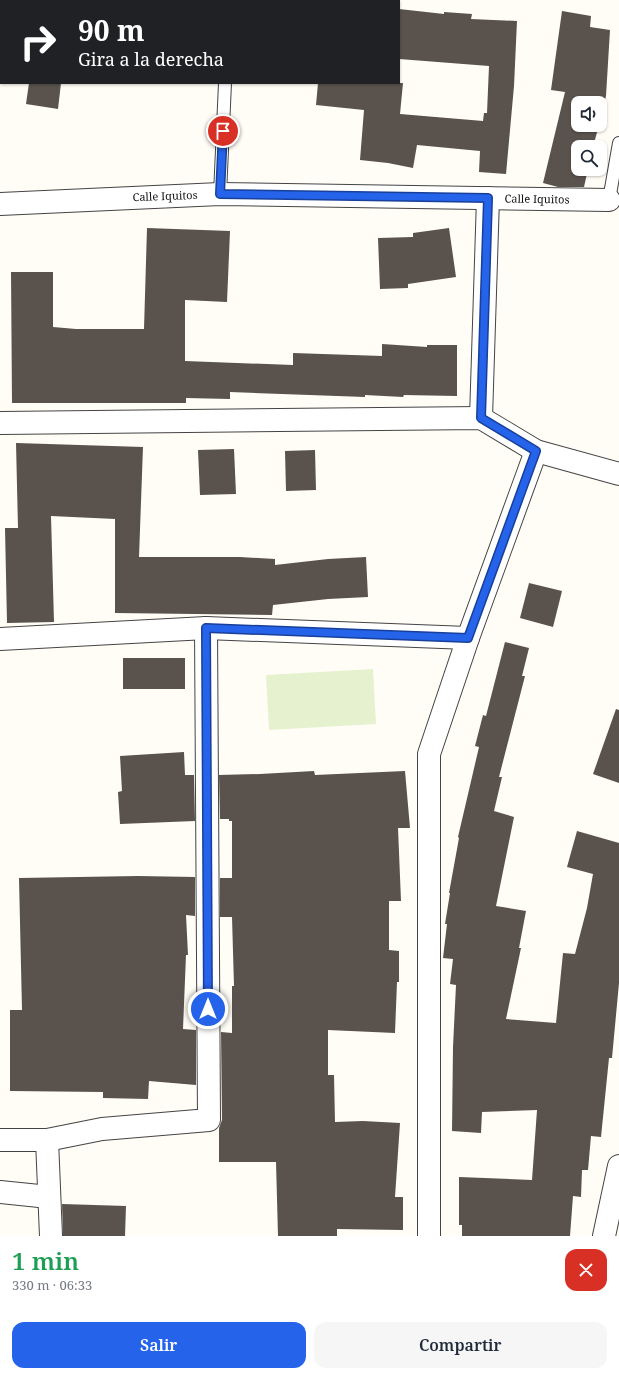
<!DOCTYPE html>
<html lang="es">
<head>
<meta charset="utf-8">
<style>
	:root { --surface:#fff; --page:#f6f6f7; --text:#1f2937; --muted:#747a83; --accent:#2563eb }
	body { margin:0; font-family:"Noto Serif",serif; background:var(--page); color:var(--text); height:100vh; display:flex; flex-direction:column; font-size:15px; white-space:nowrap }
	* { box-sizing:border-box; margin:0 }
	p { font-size:13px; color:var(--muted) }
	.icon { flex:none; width:22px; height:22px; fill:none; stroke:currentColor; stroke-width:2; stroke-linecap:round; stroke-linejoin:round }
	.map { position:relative; height:1236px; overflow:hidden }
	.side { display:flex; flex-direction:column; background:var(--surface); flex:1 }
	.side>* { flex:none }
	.banner { position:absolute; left:0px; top:0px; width:400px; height:84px; box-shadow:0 1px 3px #0004; background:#202124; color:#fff; overflow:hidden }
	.tools { position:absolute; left:571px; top:96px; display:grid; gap:8px }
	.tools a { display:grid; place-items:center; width:36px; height:36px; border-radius:8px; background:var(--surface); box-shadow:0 1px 3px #0004; font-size:20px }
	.pin { position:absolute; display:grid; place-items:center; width:34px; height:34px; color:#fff; margin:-17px; border:2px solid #fff; border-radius:50%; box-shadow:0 1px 4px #0007 }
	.me { position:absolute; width:44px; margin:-22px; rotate:0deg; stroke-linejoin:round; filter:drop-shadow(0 0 3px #0008) }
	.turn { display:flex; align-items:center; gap:14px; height:84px; padding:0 12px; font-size:18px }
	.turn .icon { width:52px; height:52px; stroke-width:2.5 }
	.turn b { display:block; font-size:28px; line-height:34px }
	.round { display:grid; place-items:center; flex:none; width:42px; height:42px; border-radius:12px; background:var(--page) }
	.overview { display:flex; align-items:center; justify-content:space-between; height:68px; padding:0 12px }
	h1 { font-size:24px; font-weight:600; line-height:30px; color:#1e9e55 }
	.button { display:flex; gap:8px; margin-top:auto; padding:8px 12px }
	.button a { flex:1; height:46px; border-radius:12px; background:var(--accent); color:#fff; font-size:16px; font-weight:600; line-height:46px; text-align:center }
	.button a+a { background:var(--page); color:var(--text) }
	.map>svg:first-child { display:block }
	.pitch { fill:#e6f2cf }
	.building { fill:#5a524d }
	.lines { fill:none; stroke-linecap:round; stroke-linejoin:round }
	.service-casing { stroke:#444; stroke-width:14 }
	.minor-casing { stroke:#444; stroke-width:24 }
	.service { stroke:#fff; stroke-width:12 }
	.minor { stroke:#fff; stroke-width:22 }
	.route-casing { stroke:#184099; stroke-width:10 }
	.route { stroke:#2563eb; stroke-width:7 }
	.labels { text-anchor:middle; stroke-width:4; stroke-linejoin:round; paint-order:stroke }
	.street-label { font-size:11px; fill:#111; stroke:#fff }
</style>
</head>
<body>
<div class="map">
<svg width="619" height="1236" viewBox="0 0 619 1236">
	<rect width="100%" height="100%" fill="#fffdf5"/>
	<polygon class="pitch" points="373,669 376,724 269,730 266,675"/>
	<g class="building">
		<polygon points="399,9 444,14 444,12 472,14 471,19 517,21 514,86 506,174 479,172 480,151 417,145 413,168 388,163 360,160 364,110 316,105 318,83 403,83 400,114 483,121 484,113 487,113 489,66 399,59"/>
		<polygon points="562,11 591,16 590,27 610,30 606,96 600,120 600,103 578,103 578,125 599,125 593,147 578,147 578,169 588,169 584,187 558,187 543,183 565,92 551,90"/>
		<polygon points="29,83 61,83 58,109 26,104"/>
		<polygon points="147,228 230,231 227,302 185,300 185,361 293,365 293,353 382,356 382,344 427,347 427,345 457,345 457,396 404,395 403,397 365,395 365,397 230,392 230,399 186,398 186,403 12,403 11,272 53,272 53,327 76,329 144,329"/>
		<polygon points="449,228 456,277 408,284 408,288 380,289 378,238 413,237 413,233"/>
		<polygon points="16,443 143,447 139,557 240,557 275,559 275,565 328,559 366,557 368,597 328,599 273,605 272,615 115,613 115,519 51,516 54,622 7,623 5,528 18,528"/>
		<polygon points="234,449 236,494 200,495 198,450"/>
		<polygon points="315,450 316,490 286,491 285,451"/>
		<polygon points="529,583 562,591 553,627 520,618"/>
		<polygon points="505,642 529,648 522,676 525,676 499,777 502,777 494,811 514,817 496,906 526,911 519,948 521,948 506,1019 556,1023 563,953 575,954 587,908 593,874 567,867 577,831 619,843 619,983 612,1058 609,1058 601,1137 591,1136 588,1170 582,1170 581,1197 573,1196 570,1236 462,1236 462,1225 459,1225 459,1177 532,1180 537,1110 482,1112 481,1133 452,1131 453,1047 456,985 450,984 453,959 443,958 447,924 445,924 450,893 449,893 459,838 458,837 479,747 475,746 483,715 486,716"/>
		<rect x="123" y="658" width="62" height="31"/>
		<polygon points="616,709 619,710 619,783 593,774"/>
		<polygon points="184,752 185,775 194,775 195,821 120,824 118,792 122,791 120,756"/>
		<polygon points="314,771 315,775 405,771 410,828 398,828 401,901 389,901 389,950 399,951 399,982 397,982 395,1033 328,1030 328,1075 334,1075 335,1122 363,1121 400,1123 395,1197 403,1197 403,1230 337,1229 337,1236 278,1236 276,1162 219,1162 219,1128 222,1120 221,1032 232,1033 232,986 234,986 232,917 220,917 220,878 232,878 232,821 229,821 229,819 220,819 219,775 260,774"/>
		<polygon points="138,876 195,877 195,916 186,915 188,955 186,955 183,1029 196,1030 196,1085 149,1081 148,1099 103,1098 103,1092 10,1091 10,1010 22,1010 19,878"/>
		<polygon points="62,1204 126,1206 125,1236 63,1236"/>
	</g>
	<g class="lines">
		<g class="service-casing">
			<g id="service">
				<polyline points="229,1 230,0"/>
				<polyline points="220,194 225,83"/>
				<polyline points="609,200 619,143"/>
			</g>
		</g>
		<g class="minor-casing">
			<g id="minor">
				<polyline points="0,204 220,194 609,200"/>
				<polyline points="481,418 488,198"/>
				<polyline points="0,423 481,418 536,451 619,474"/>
				<polyline points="0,639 206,628 468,638"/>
				<polyline points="0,1140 47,1140 102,1129 209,1120 206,628"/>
				<polyline points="47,1140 51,1236"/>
				<polyline points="0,1192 49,1197"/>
				<polyline points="429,1236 429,754 468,638 536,451"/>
				<polyline points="604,1236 619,1166"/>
			</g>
		</g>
		<use href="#service" class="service"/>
		<use href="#minor" class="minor"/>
	</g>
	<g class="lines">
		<g class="route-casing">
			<polyline id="route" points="208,1009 206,628 468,638 536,451 481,418 488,198 220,194 223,131"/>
		</g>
		<use href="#route" class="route"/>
	</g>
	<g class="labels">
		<g class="street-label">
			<text transform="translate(165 196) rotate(-2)" y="4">Calle Iquitos</text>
			<text transform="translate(537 199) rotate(1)" y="4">Calle Iquitos</text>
		</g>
	</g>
</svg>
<div class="tools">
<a><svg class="icon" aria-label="sound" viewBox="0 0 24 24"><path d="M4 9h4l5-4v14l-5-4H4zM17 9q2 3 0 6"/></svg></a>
<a><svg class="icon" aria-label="search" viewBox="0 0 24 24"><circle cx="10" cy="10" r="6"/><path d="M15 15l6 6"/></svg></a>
</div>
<div class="pin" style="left:223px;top:131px;background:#d93025"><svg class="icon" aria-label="arrive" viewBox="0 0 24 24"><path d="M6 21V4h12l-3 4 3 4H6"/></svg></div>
<svg class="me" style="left:208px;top:1009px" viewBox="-20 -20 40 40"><circle r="17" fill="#2563eb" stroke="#fff" stroke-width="3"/><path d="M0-11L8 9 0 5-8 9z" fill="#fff"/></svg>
<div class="banner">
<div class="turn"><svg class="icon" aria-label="right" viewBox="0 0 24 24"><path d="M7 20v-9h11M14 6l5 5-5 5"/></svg><div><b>90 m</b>Gira a la derecha</div></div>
</div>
</div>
<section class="side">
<div class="overview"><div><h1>1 min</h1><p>330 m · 06:33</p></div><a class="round" style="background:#d93025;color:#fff"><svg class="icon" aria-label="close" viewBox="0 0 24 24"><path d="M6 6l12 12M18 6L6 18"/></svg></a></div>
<div class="button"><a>Salir</a><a>Compartir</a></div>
</section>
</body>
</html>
